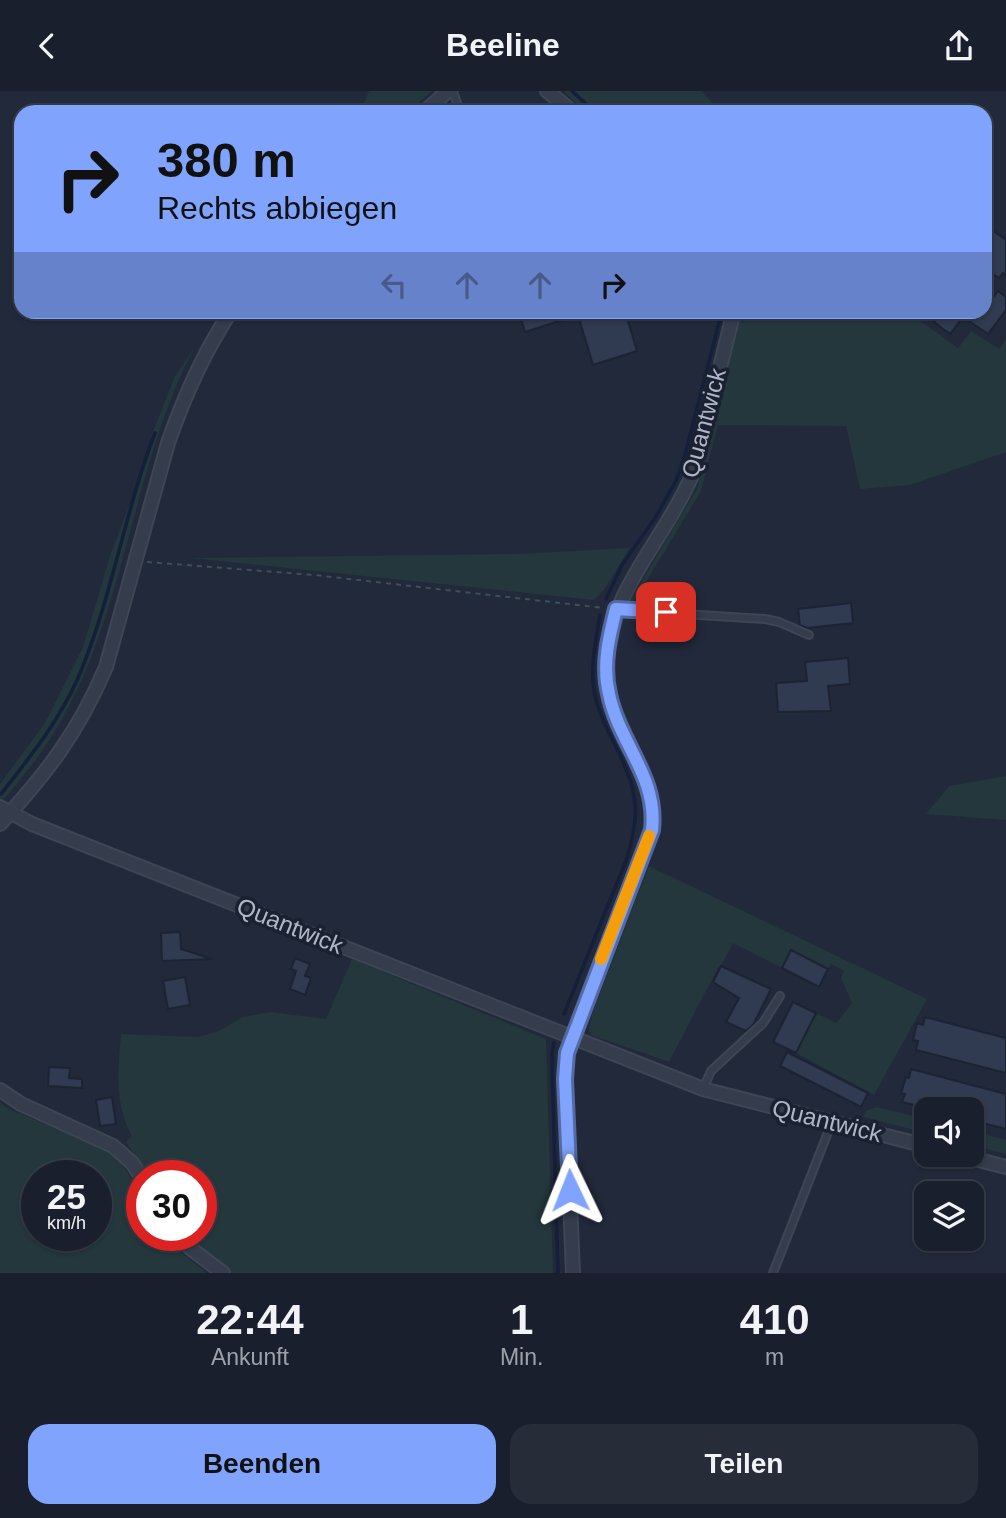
<!DOCTYPE html>
<html lang="de">
<head>
<meta charset="utf-8">
<style>
	:root { --surface:#191f2c; --page:#262c38; --text:#f1f3f6; --muted:#9fa2a9; --line:#373d48; --accent:#80a3fd }
	body { margin:0; font-family:Arial,sans-serif; background:var(--page); color:var(--text); height:100vh; display:flex; flex-direction:column; font-size:26px; white-space:nowrap }
	* { box-sizing:border-box; margin:0 }
	p { font-size:23px; color:var(--muted) }
	.icon { flex:none; width:38px; height:38px; fill:none; stroke:currentColor; stroke-width:2; stroke-linecap:round; stroke-linejoin:round }
	.map { position:relative; height:1182px; overflow:hidden }
	.sheet { display:flex; flex-direction:column; background:var(--surface); flex:1 }
	.sheet>* { flex:none }
	.hud { position:absolute; left:14px; top:14px; width:978px; height:214px; border-radius:21px; box-shadow:0 2px 5px #0004,0 0 0 2px var(--line); background:#80a3fd; color:#111; overflow:hidden }
	.fabs { position:absolute; left:914px; top:1006px; display:grid; gap:14px }
	.fabs a { display:grid; place-items:center; width:70px; height:70px; border-radius:14px; background:var(--surface); box-shadow:0 2px 5px #0004,0 0 0 2px var(--line); font-size:35px }
	.speed { position:absolute; left:21px; top:1069px; display:flex; gap:14px; font-size:35px; font-weight:700; text-align:center }
	.speed>* { display:grid; place-content:center; width:91px; height:91px; border-radius:50%; background:var(--surface); box-shadow:0 2px 5px #0004,0 0 0 2px var(--line); line-height:1 }
	.speed small { font-size:18px; font-weight:400 }
	.speed .limit { border:10px solid #d22; background:#fff; color:#111 }
	.pin { position:absolute; display:grid; place-items:center; width:60px; height:60px; color:#fff; margin:-30px; border-radius:14px; box-shadow:0 4px 10px #0006 }
	.me { position:absolute; width:77px; margin:-38px; rotate:358deg; stroke-linejoin:round; filter:drop-shadow(0 0 5px #0008) }
	.turn { display:flex; align-items:center; gap:24px; height:147px; padding:0 28px; font-size:32px }
	.turn .icon { width:91px; height:91px; stroke-width:2.5 }
	.turn b { display:block; font-size:49px; line-height:60px }
	.lanes { display:flex; align-items:center; height:66px; padding:0 28px; background:#0003; justify-content:center; gap:35px; direction:ltr }
	.lanes .off { opacity:.35 }
	.eta { display:flex; justify-content:space-evenly; align-items:center; height:119px; text-align:center }
	.eta b { font-size:42px; font-weight:700; line-height:49px }
	.cta { display:flex; gap:14px; margin-top:auto; padding:14px 28px }
	.cta a { flex:1; height:80px; border-radius:21px; background:var(--accent); color:#111; font-size:28px; font-weight:700; line-height:80px; text-align:center }
	.cta a+a { background:var(--page); color:var(--text) }
	header { display:flex; justify-content:space-between; align-items:center; height:91px; padding:0 28px; background:var(--surface); font-size:32px; font-weight:700 }
	.map>svg:first-child { display:block }
	.green { fill:#23373c; fill-rule:evenodd }
	.lines { fill:none; stroke-linecap:round; stroke-linejoin:round }
	.stream { stroke:#141f39; stroke-width:3.5 }
	.building { fill:#303a50; stroke:#1c2332; stroke-width:2 }
	.service-casing { stroke:#3e4555; stroke-width:10 }
	.minor-casing { stroke:#3e4555; stroke-width:16 }
	.path { stroke:#3c5055; stroke-width:2; stroke-dasharray:5 5; stroke-linecap:butt }
	.service { stroke:#353c4c; stroke-width:6 }
	.minor { stroke:#353c4c; stroke-width:12 }
	.route-casing { stroke:#536aa4; stroke-width:18 }
	.route { stroke:#80a3fd; stroke-width:12 }
	.slow { stroke:#f59e0b; stroke-width:12 }
	.labels { text-anchor:middle; stroke-width:7; stroke-linejoin:round; paint-order:stroke }
	.street-label { font-size:24px; fill:#b0b6c8; stroke:#1a2130 }
</style>
</head>
<body>
<header><svg class="icon" aria-label="back" viewBox="0 0 24 24"><path d="M15 5l-7 7 7 7"/></svg>Beeline<svg class="icon" aria-label="share" viewBox="0 0 24 24"><path d="M12 15V3M7 8l5-5 5 5M5 13v7h14v-7"/></svg></header>
<div class="map">
<svg width="1006" height="1182" viewBox="0 0 1006 1182">
	<rect width="100%" height="100%" fill="#21293b"/>
	<g class="green">
		<polygon points="369,0 432,0 408,21 360,21"/>
		<polygon points="563,0 701,0 722,21 586,21"/>
		<polygon points="741,221 908,221 958,257 971,240 999,258 1006,249 1006,361 910,394 860,398 846,335 718,334 701,400 631,516 627,515 697,398"/>
		<path d="M 194,257 C 125,389 126,550 34,671 C 23,684 13,700 0,711 L 0,693 L 45,632 L 83,556 L 111,462 L 133,405 L 153,341 L 175,285 Z"/>
		<polygon points="630,457 604,499 594,509 191,467 518,463"/>
		<polygon points="1006,685 1006,729 926,723 949,695"/>
		<polygon points="649,775 927,908 874,1004 796,962 816,922 836,932 852,912 841,887 844,880 831,873 828,878 791,859 782,877 733,852 721,875 719,875 669,971 591,944 589,937 592,923"/>
		<path d="M 352,868 L 546,948 L 553,1182 L 231,1182 L 188,1145 L 201,1144 L 201,1085 L 148,1085 L 126,1051 L 132,1045 C 114,1014 118,978 121,943 L 198,946 L 219,940 L 243,926 L 270,921 L 326,928 Z"/>
		<path d="M 0,1011 L 7,1017 L 104,1058 L 122,1074 L 142,1104 L 142,1144 L 168,1145 L 178,1159 L 207,1182 L 0,1182 ZM 37,1085 L 96,1085 L 96,1144 L 37,1144 Z"/>
		<polygon points="876,1016 926,1028 926,1042 863,1026 866,1020"/>
		<polygon points="971,1040 1006,1049 1006,1063 971,1054"/>
	</g>
	<g class="lines">
		<g class="stream">
			<polyline points="572,0 587,14"/>
			<polyline points="606,508 622,474 655,427 676,390 685,364 722,220"/>
			<path d="M 1,703 C 30,666 59,630 78,587 C 112,508 124,422 155,342"/>
			<path d="M 564,923 L 627,767 C 632,750 637,730 635,713 C 632,673 601,639 594,600 C 590,575 596,549 600,524"/>
			<polyline points="554,952 552,963 553,1009 558,1182"/>
		</g>
	</g>
	<g class="building">
		<polygon points="985,134 1006,149 1006,185 1003,182 999,187 985,178"/>
		<polygon points="998,200 1006,206 1006,219 988,243 963,226 950,243 934,231 942,220 985,220 985,209 989,212"/>
		<polygon points="519,220 625,220 637,260 593,274 578,224 525,241"/>
		<polygon points="851,512 853,532 807,537 800,534 798,518"/>
		<polygon points="848,567 850,593 828,595 831,620 778,621 776,592 807,590 805,571"/>
		<polygon points="180,841 181,858 212,868 162,870 161,842"/>
		<polygon points="791,859 828,878 819,896 782,877"/>
		<polygon points="295,867 310,873 305,885 311,887 305,904 290,898 296,880 291,878"/>
		<polygon points="721,875 771,898 753,934 746,940 726,931 739,907 713,891"/>
		<polygon points="185,886 190,914 168,918 163,890"/>
		<polygon points="793,911 816,922 796,962 773,951"/>
		<polygon points="925,926 1006,947 1006,982 916,959 918,950 913,949 917,932 923,934"/>
		<polygon points="787,961 868,1002 861,1016 780,975"/>
		<polygon points="49,976 70,977 69,987 82,988 82,997 48,995"/>
		<polygon points="911,978 1006,1003 1006,1038 971,1029 971,1018 931,1018 902,1011 905,1003 901,1002 906,986 909,987"/>
		<polygon points="112,1006 116,1033 100,1035 96,1009"/>
	</g>
	<g class="lines">
		<g class="service-casing">
			<g id="service">
				<polyline points="453,0 460,21"/>
				<polyline points="618,519 765,528 779,531 809,544"/>
				<polyline points="703,998 711,980 763,932 780,905"/>
				<polyline points="773,1182 832,1031"/>
			</g>
		</g>
		<g class="minor-casing">
			<g id="minor">
				<polyline points="547,0 573,21"/>
				<polyline points="424,21 448,0"/>
				<polyline points="0,716 32,733 703,998 926,1055"/>
				<path d="M 0,733 C 47,682 79,640 106,576 L 168,352 C 184,306 204,261 231,220"/>
				<polyline points="0,999 21,1013 113,1055 132,1072 142,1087"/>
				<polyline points="959,1064 1006,1076"/>
				<polyline points="179,1144 190,1157 223,1182"/>
				<path d="M 573,1182 L 565,988 L 567,962 L 652,739 C 659,677 601,630 606,567 C 612,498 662,451 689,391 C 698,372 702,350 707,329 C 716,293 725,257 734,220"/>
			</g>
		</g>
		<polyline class="path" points="147,471 314,484 604,517"/>
		<use href="#service" class="service"/>
		<use href="#minor" class="minor"/>
	</g>
	<g class="lines">
		<g class="route-casing">
			<path id="route" d="M 570,1099 L 565,988 L 567,962 L 652,739 C 658,685 619,653 609,603 C 602,574 609,546 616,518 L 666,521"/>
		</g>
		<use href="#route" class="route"/>
		<polyline class="slow" points="601,868 649,745"/>
	</g>
	<g class="labels">
		<g class="street-label">
			<text transform="translate(704 332) rotate(-75)" y="8">Quantwick</text>
			<text transform="translate(290 835) rotate(22)" y="8">Quantwick</text>
			<text transform="translate(827 1030) rotate(14)" y="8">Quantwick</text>
		</g>
	</g>
</svg>
<div class="fabs">
<a><svg class="icon" aria-label="sound" viewBox="0 0 24 24"><path d="M4 9h4l5-4v14l-5-4H4zM17 9q2 3 0 6"/></svg></a>
<a><svg class="icon" aria-label="layers" viewBox="0 0 24 24"><path d="M12 4l9 5-9 5-9-5zM3 14l9 5 9-5"/></svg></a>
</div>
<div class="speed"><div>25<small>km/h</small></div><div class="limit">30</div></div>
<div class="pin" style="left:666px;top:521px;background:#d93025"><svg class="icon" aria-label="arrive" viewBox="0 0 24 24"><path d="M6 21V4h12l-3 4 3 4H6"/></svg></div>
<svg class="me" style="left:570px;top:1099px" viewBox="-20 -20 40 40"><path d="M0-17L14 15 0 8-14 15z" fill="#80a3fd" stroke="#fff" stroke-width="4"/></svg>
<div class="hud">
<div class="turn"><svg class="icon" aria-label="right" viewBox="0 0 24 24"><path d="M7 20v-9h11M14 6l5 5-5 5"/></svg><div><b>380 m</b>Rechts abbiegen</div></div>
<div class="lanes"><svg class="icon off" aria-label="left" viewBox="0 0 24 24"><path d="M17 20v-9H6M10 6l-5 5 5 5"/></svg><svg class="icon off" aria-label="ahead" viewBox="0 0 24 24"><path d="M12 20V5M6 11l6-6 6 6"/></svg><svg class="icon off" aria-label="ahead" viewBox="0 0 24 24"><path d="M12 20V5M6 11l6-6 6 6"/></svg><svg class="icon" aria-label="right" viewBox="0 0 24 24"><path d="M7 20v-9h11M14 6l5 5-5 5"/></svg></div>
</div>
</div>
<section class="sheet">
<div class="eta">
<div><b>22:44</b><p>Ankunft</p></div>
<div><b>1</b><p>Min.</p></div>
<div><b>410</b><p>m</p></div>
</div>
<div class="cta"><a>Beenden</a><a>Teilen</a></div>
</section>
</body>
</html>
